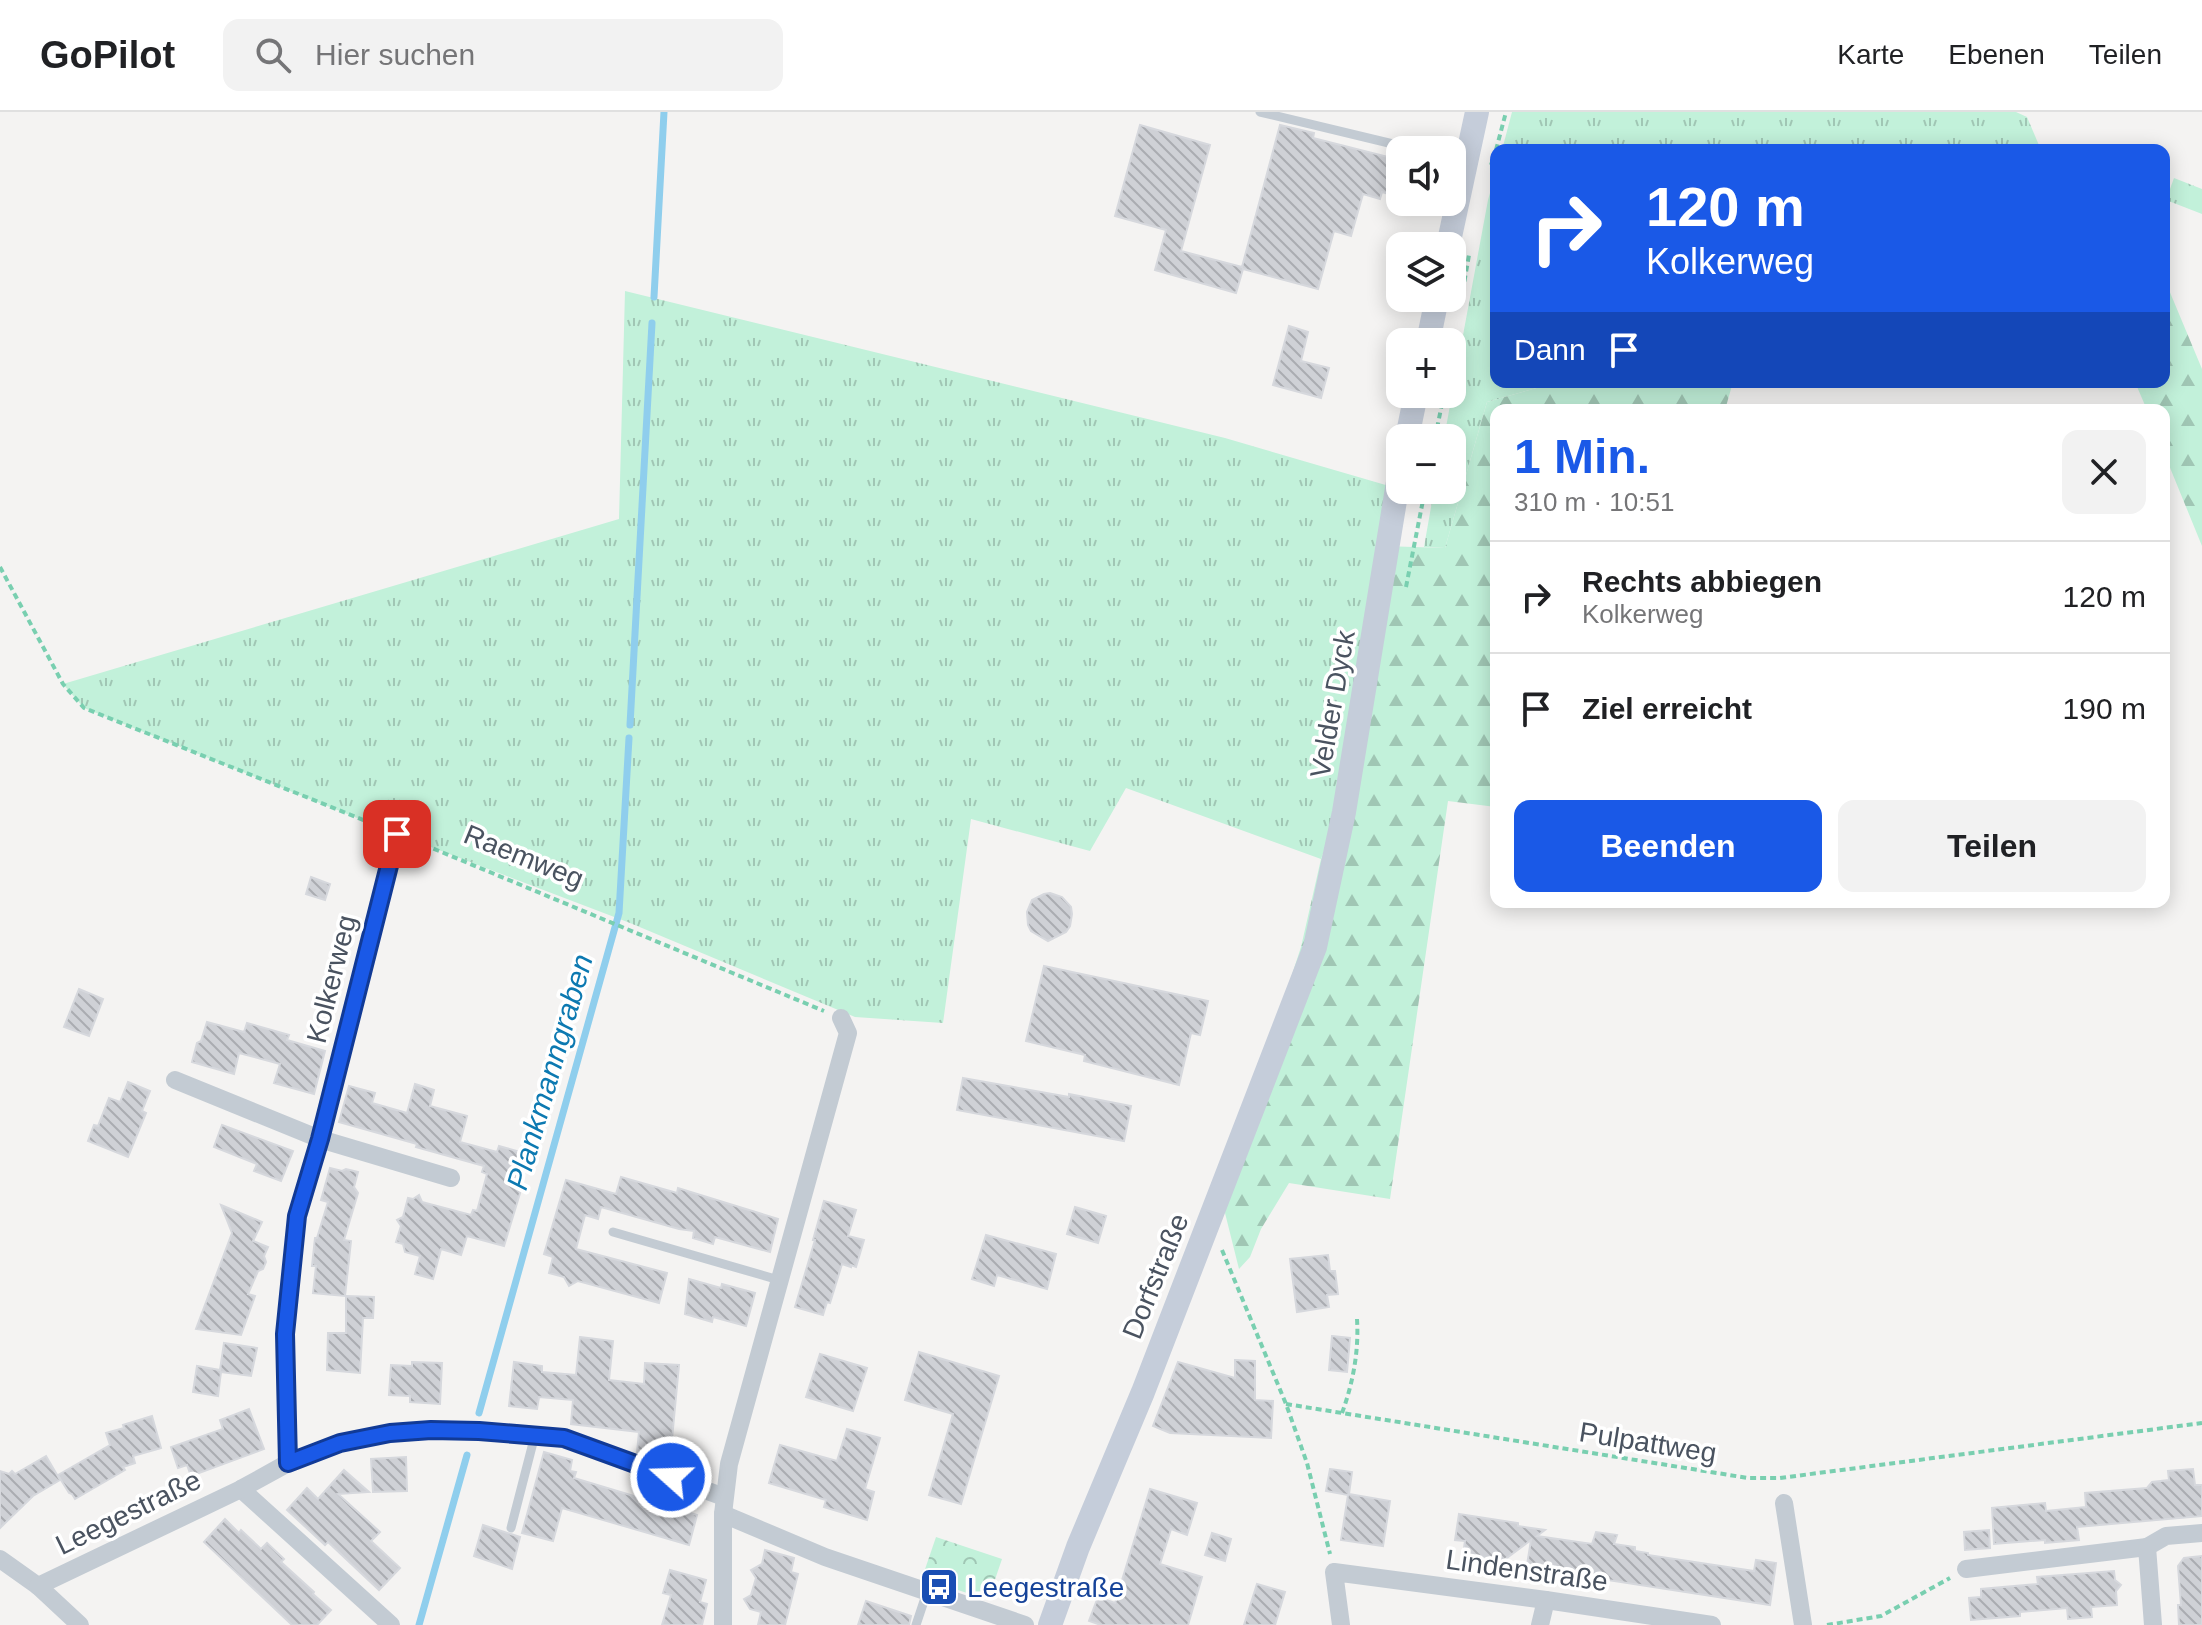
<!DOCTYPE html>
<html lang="de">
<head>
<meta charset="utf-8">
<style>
	:root { --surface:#fff; --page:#f2f2f2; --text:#202124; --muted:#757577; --line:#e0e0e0; --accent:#1a59e7 }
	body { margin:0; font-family:Arial,sans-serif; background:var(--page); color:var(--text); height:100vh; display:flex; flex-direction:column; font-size:30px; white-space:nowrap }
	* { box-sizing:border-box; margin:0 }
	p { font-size:26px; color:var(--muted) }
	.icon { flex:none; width:44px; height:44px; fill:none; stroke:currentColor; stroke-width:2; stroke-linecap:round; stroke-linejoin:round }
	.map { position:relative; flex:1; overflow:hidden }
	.panel { position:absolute; left:1490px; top:292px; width:680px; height:504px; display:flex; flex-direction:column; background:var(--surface); border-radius:16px; box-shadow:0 4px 20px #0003 }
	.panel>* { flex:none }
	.guide { position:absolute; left:1490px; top:32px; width:680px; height:244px; border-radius:16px; box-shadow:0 4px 20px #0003; background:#1a59e7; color:#fff; overflow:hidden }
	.buttons { position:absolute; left:1386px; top:24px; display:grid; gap:16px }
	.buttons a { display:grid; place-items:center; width:80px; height:80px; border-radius:16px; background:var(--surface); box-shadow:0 4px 20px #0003; font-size:40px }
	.pin { position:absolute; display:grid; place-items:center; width:68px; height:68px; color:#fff; margin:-34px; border-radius:16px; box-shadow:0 4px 12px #0006 }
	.me { position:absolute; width:88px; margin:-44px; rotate:290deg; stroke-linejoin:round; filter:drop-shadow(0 0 6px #0008) }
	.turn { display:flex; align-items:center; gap:28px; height:168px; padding:0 24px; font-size:36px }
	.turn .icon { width:104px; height:104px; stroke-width:2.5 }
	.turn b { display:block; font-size:56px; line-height:68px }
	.then { display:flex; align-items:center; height:76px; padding:0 24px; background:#0003; gap:16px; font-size:30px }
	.round { display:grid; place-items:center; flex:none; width:84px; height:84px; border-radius:16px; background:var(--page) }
	.overview { display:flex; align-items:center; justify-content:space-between; height:136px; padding:0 24px }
	h1 { font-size:48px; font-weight:800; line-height:60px; color:var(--accent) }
	.action { display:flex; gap:16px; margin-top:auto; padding:16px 24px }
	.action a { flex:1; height:92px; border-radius:16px; background:var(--accent); color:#fff; font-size:32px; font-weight:800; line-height:92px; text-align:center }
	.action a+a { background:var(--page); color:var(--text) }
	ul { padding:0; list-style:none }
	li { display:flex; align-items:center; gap:24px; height:112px; padding:0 24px; border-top:2px solid var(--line) }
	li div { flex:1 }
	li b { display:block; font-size:30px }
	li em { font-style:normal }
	header { display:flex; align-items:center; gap:48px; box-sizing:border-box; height:112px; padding:0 40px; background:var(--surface); border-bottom:2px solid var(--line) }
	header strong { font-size:38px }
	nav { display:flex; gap:44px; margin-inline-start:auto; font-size:28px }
	.search { width:560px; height:72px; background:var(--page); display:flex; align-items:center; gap:20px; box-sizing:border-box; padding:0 28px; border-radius:16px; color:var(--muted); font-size:30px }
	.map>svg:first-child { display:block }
	.grass { fill:url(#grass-tufts) }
	.forest { fill:url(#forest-firs) }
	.park { fill:url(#park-crowns) }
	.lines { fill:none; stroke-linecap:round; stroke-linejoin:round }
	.stream { stroke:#8fceed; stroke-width:7 }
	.building { fill:url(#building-back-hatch); stroke:#d6d8dd; stroke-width:2 }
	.path { stroke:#79cfb0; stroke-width:4; stroke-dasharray:6 4; stroke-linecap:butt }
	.service { stroke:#c3cbd3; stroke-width:9 }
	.minor { stroke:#c3cbd3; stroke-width:18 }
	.secondary { stroke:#c5cdda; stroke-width:24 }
	.route-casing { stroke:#113a96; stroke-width:20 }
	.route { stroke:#1a59e7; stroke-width:14 }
	.labels { text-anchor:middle; stroke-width:7; stroke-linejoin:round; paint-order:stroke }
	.street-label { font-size:28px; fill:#4a5360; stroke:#fff }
	.transit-label { font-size:28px; fill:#164399; stroke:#fff; text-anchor:start }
	.water-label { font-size:30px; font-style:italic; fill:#0c79b1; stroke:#fff }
</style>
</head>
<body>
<header>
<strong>GoPilot</strong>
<div class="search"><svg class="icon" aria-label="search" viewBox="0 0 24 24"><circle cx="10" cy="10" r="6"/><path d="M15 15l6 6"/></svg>Hier suchen</div>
<nav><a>Karte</a><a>Ebenen</a><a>Teilen</a></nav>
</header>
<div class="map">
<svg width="2202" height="1513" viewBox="0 0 2202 1513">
	<defs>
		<pattern id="grass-tufts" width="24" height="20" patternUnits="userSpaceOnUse" patternTransform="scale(2)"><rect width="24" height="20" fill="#c2f1da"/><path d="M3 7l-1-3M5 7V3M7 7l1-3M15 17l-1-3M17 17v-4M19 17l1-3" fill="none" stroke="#a0c6b4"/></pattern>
		<pattern id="forest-firs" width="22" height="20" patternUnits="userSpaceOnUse" patternTransform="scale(2)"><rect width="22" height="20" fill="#c2f1da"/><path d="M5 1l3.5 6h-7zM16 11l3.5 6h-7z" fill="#a0c6b4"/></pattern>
		<pattern id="park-crowns" width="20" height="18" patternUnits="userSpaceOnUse" patternTransform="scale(2)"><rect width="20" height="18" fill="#c2f1da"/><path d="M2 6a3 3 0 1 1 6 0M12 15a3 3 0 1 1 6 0" fill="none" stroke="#a0c6b4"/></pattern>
		<pattern id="building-back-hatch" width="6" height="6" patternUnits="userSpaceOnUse" patternTransform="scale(2)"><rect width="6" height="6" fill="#cfd1d6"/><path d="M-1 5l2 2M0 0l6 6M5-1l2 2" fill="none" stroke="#aaacb1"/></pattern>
	</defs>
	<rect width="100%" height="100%" fill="#f4f3f2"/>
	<g class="grass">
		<polygon points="1512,0 2016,0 2027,5 2041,38 1502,38"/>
		<polygon points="1496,60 1496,270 1544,270 1540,275 1487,290 1445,436 1424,435 1434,378 1452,378 1452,326 1444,326 1488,88"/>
		<polygon points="2174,66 2202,77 2202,102 2166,88"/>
		<polygon points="625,179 1225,326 1396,376 1340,696 1321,747 1126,676 1090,739 971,707 943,911 855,905 630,811 397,722 84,596 63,572 619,407"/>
	</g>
	<g class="forest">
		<polygon points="2164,166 2202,257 2202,434 2164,341 2164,298 2147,298 2135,270 2164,270"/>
		<polygon points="1544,270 1733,270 1725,298 1496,298 1496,695 1448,689 1390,1087 1289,1071 1261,1117 1250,1145 1239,1157 1216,1065 1271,927 1301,835 1321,747 1340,696 1383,434 1445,436 1487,290 1540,275"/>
	</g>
	<polygon class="park" points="936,1425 1002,1447 988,1488 922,1466"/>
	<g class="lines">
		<g class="stream">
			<polyline points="654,185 664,0"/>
			<polyline points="630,613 652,211"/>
			<polyline points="479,1301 619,801 629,626"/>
			<polyline points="419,1513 467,1343"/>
		</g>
	</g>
	<g class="building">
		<polygon points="1140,13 1210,33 1181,139 1242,155 1280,13 1314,21 1313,26 1400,48 1400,68 1396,84 1382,80 1380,87 1363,82 1351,124 1334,119 1318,177 1243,157 1236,181 1155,158 1166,118 1115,104"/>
		<polygon points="1289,214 1308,220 1301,249 1329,256 1321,286 1273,273"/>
		<polygon points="311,765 330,772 325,788 306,782"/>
		<polygon points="1050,781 1062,785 1071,795 1072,802 1070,814 1066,820 1048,829 1031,819 1028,813 1027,800 1032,788 1044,782"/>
		<polygon points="1044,854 1208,889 1200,923 1191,921 1179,973 1084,949 1085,943 1026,929"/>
		<polygon points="79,877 103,887 89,924 64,915"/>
		<polygon points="207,910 244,920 247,911 289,923 287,928 325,939 314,982 274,971 280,952 239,941 234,962 192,950 197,931 201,929"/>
		<polygon points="963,966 1069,985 1069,982 1131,994 1124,1029 957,998"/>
		<polygon points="128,970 150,979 142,999 146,1001 128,1045 88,1029 94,1013 98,1014 109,986 120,990"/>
		<polygon points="415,972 434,978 430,994 467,1004 460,1030 497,1040 499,1034 527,1042 518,1074 521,1078 504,1134 467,1124 461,1143 441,1137 433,1167 415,1162 420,1144 405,1140 403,1132 396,1130 401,1114 397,1108 403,1105 408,1086 413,1087 419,1083 422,1090 471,1103 473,1098 477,1099 487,1062 482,1060 484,1054 416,1035 417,1032 339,1010 349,974 375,981 372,991 407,1001"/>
		<polygon points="222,1013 293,1039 281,1069 254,1059 257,1052 214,1035"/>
		<polygon points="330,1056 342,1059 346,1057 358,1060 354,1075 358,1081 344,1128 351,1129 345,1184 313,1181 316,1154 312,1154 315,1126 317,1126 328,1090 321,1088"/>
		<polygon points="621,1065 677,1081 678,1076 778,1107 770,1140 715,1125 713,1132 693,1126 694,1119 679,1117 601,1095 598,1107 585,1103 576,1137 667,1161 659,1191 578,1169 569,1174 564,1165 549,1161 553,1145 544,1142 566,1068 616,1082"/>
		<polygon points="824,1089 856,1098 848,1124 864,1128 856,1155 851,1153 851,1155 842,1152 830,1191 827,1190 823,1203 795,1195 815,1128 813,1128"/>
		<polygon points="221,1093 262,1110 253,1129 268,1135 264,1144 266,1150 263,1157 258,1159 248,1182 255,1184 241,1223 196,1217 232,1121"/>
		<polygon points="1075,1095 1106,1104 1098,1131 1067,1122"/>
		<polygon points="986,1123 1056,1142 1047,1177 997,1163 994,1174 972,1167"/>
		<polygon points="1328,1143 1330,1159 1335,1159 1338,1182 1327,1183 1329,1195 1297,1200 1290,1147"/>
		<polygon points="689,1167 721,1176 722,1172 755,1181 746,1214 713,1205 712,1210 685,1202"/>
		<polygon points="346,1184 374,1185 373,1206 363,1206 360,1261 327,1258 328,1221 346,1221"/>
		<polygon points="1332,1224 1350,1226 1347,1260 1329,1258"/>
		<polygon points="580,1225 613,1229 609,1268 644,1272 645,1251 679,1253 670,1348 656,1347 637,1340 639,1320 571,1312 573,1288 539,1285 537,1297 509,1294 514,1250 542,1254 542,1260 576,1263"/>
		<polygon points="224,1231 257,1236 251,1264 221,1260 218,1284 193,1280 197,1254 220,1258"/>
		<polygon points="919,1240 999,1264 961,1392 929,1383 953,1302 905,1288"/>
		<polygon points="820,1242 867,1256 853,1299 806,1285"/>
		<polygon points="1235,1248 1255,1249 1255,1288 1273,1289 1271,1326 1170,1321 1153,1314 1178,1250 1235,1266"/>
		<polygon points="412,1250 442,1251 440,1292 410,1290 410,1284 389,1283 391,1253 412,1254"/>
		<polygon points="249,1297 264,1337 191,1364 187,1353 178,1356 171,1335 223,1317 220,1308"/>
		<polygon points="152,1304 161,1336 133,1344 135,1351 123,1355 125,1358 75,1387 72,1382 69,1381 58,1363 110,1333 106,1321 124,1316 123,1313"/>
		<polygon points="847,1317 880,1326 865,1377 874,1380 867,1408 824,1395 826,1388 769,1371 780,1333 837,1349"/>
		<polygon points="544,1340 572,1348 570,1359 576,1360 574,1366 697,1403 689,1433 562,1396 553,1429 522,1421"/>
		<polygon points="46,1344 60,1368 33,1384 0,1416 0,1359 9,1362 12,1359 15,1362"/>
		<polygon points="406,1345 407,1379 373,1380 371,1347"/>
		<polygon points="1330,1357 1352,1360 1349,1382 1390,1389 1383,1434 1341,1428 1348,1383 1326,1379"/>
		<polygon points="2193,1357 2195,1373 2202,1373 2202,1404 2077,1415 2079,1428 2045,1431 2045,1428 1994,1432 1992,1396 2045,1391 2046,1399 2086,1395 2085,1381 2147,1376 2152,1370 2169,1368 2168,1359"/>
		<polygon points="344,1358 369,1380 338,1382 380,1420 371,1429 400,1456 379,1478 328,1430 325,1433 287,1398 307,1376 318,1387"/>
		<polygon points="1150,1377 1197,1391 1187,1423 1171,1417 1160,1452 1202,1465 1188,1513 1101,1513 1089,1509 1098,1485 1115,1491"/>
		<polygon points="1459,1402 1518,1411 1518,1414 1545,1418 1537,1424 1592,1432 1596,1420 1617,1423 1614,1432 1635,1435 1635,1439 1648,1441 1648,1443 1754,1459 1756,1448 1776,1451 1770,1493 1549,1459 1549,1457 1527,1453 1531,1428 1496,1454 1492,1447 1463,1443 1465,1429 1455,1428"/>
		<polygon points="225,1407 239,1421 241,1418 261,1437 267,1431 284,1447 281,1450 314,1480 313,1482 331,1498 317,1513 292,1513 204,1430"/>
		<polygon points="483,1413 520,1425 512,1457 474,1444"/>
		<polygon points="1989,1418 1990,1436 1965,1438 1964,1420"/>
		<polygon points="1212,1421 1231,1427 1225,1449 1205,1443"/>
		<polygon points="765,1438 794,1446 791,1460 798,1462 785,1513 758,1513 761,1500 750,1497 744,1487 751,1483 756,1466 751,1458 762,1452"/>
		<polygon points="2202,1444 2202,1513 2179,1513 2178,1493 2181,1493 2178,1454 2184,1446"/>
		<polygon points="670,1458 706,1468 700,1490 707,1492 702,1513 662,1513 671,1483 663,1481"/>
		<polygon points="2114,1459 2115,1468 2121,1473 2116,1479 2117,1493 2091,1495 2092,1505 2068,1507 2067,1496 2020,1500 2020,1504 1971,1508 1969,1486 1981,1485 1981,1477 2038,1472 2037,1465"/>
		<polygon points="1257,1472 1285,1480 1275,1513 1244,1513"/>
		<polygon points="866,1489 911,1504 909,1513 858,1513"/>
	</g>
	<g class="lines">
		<g class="path">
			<polyline points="1496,38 1506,0"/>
			<polyline points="1491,53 1496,39"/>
			<polyline points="1461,189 1469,143"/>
			<polyline points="1435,326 1444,282"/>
			<polyline points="0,455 63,572 84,596 381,715"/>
			<polyline points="1406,475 1425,378"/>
			<polyline points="415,729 824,899"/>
			<polyline points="1222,1138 1286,1292 1307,1351 1330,1442"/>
			<polyline points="1286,1292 1748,1366 1780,1366 2202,1311"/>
			<path d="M 1342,1301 C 1353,1271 1359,1239 1357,1207"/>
			<polyline points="1827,1513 1881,1504 1950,1466"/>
		</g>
		<g class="service">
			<polyline points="1260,0 1418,38"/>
			<polyline points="613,1120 779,1168"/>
			<polyline points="511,1416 535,1323"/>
			<polyline points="916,1513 927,1480"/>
		</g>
		<g class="minor">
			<polyline points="175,968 320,1027 451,1066"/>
			<polyline points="288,1351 285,1222 297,1104 320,1027 397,722"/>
			<polyline points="241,1377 391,1513"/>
			<polyline points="1784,1391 1803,1513"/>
			<polyline points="723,1402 825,1445 1025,1513"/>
			<polyline points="0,1447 38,1474 80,1513"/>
			<polyline points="1966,1457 2147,1435"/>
			<polyline points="38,1474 241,1377 288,1351 340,1331 390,1321 431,1318 479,1319 564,1326 724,1385"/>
			<polyline points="723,1513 723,1402 729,1352 848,921 841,906"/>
			<polyline points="1341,1513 1334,1460 1546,1488 1712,1513"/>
			<polyline points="1540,1513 1546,1488"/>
			<polyline points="2153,1513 2147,1435 2166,1424 2202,1421"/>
		</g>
		<g class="secondary">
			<polyline points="1448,134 1477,0"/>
			<polyline points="1428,230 1437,186"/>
			<polyline points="1407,326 1416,282"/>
			<polyline points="1050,1513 1078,1435 1143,1280 1315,835 1344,700 1400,358"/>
		</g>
	</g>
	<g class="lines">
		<g class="route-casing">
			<polyline id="route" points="397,722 320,1027 297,1104 285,1222 288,1351 340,1331 390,1321 431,1318 479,1319 564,1326 671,1365"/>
		</g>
		<use href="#route" class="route"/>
	</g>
	<defs>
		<g id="bus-square" transform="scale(2)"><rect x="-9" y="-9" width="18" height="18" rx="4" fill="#1a4fb4" stroke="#fff"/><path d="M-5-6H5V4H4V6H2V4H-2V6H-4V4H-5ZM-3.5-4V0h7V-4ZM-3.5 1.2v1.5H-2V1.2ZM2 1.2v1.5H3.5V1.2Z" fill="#fff"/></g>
	</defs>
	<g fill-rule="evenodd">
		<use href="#bus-square" x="939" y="1475"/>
	</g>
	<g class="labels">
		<g class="street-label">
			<text transform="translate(1332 592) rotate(-80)" y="10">Velder Dyck</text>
			<text transform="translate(524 744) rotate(22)" y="10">Raemweg</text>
			<text transform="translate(331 867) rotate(-76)" y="10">Kolkerweg</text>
			<text transform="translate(1155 1164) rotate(-68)" y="10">Dorfstraße</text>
			<text transform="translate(1648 1330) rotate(9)" y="10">Pulpattweg</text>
			<text transform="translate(128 1400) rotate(-26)" y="10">Leegestraße</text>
			<text transform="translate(1527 1458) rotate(8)" y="10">Lindenstraße</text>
		</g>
		<g class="transit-label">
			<text x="967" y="1485">Leegestraße</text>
		</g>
		<g class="water-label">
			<text transform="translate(550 960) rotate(-74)" y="10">Plankmanngraben</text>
		</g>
	</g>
</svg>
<div class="buttons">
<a><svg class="icon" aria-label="sound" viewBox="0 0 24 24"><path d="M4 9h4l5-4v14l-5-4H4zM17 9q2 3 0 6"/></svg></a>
<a><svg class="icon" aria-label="layers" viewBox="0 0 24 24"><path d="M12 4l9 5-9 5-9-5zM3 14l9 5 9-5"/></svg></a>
<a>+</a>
<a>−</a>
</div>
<div class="pin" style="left:397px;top:722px;background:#d93025"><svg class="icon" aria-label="arrive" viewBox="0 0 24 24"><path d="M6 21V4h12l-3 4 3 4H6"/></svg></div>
<svg class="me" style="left:671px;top:1365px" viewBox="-20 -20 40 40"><circle r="17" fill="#1a59e7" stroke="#fff" stroke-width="3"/><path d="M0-11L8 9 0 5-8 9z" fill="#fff"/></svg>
<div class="guide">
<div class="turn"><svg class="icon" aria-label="right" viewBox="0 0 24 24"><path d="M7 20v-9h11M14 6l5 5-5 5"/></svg><div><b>120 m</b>Kolkerweg</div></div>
<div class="then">Dann<svg class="icon" aria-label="arrive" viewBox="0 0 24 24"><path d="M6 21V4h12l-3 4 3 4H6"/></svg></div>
</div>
<section class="panel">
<div class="overview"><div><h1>1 Min.</h1><p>310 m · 10:51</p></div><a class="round"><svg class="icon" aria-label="close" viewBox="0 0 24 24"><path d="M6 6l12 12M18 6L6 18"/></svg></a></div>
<ul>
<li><svg class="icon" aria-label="right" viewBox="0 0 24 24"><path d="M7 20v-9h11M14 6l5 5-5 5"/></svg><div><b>Rechts abbiegen</b><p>Kolkerweg</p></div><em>120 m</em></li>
<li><svg class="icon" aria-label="arrive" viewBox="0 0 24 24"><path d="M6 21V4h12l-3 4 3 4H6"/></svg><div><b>Ziel erreicht</b></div><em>190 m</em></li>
</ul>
<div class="action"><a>Beenden</a><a>Teilen</a></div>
</section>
</div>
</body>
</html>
